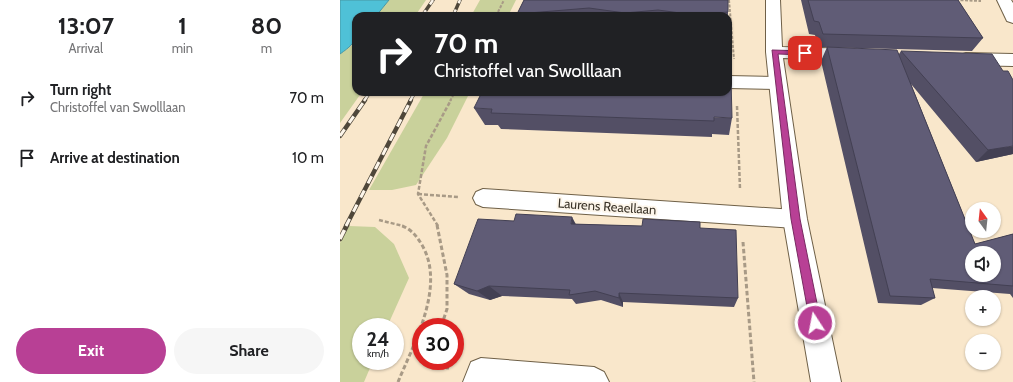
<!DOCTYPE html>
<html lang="en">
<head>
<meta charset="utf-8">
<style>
	:root { --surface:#fff; --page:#f6f6f6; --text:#202124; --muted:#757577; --accent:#b84095 }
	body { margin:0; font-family:Cabin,sans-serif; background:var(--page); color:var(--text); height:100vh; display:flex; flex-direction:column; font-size:15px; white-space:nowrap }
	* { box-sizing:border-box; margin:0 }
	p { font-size:13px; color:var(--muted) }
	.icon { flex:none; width:22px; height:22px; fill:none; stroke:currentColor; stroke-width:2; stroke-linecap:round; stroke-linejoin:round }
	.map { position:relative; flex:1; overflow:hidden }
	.drawer { display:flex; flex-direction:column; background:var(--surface); width:340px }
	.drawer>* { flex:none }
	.banner { position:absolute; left:12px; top:12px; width:380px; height:84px; border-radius:12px; box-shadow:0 1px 3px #0004; background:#202124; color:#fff; overflow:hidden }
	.needle { width:26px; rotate:345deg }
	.fabs { position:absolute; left:625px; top:202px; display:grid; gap:8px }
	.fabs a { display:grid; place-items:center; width:36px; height:36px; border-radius:50%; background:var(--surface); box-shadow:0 1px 3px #0004; font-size:20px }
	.speed { position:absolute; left:12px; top:318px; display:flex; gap:8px; font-size:20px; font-weight:700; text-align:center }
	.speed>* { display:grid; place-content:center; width:52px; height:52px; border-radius:50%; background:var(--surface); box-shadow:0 1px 3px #0004; line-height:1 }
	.speed small { font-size:10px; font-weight:400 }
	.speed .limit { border:6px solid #d22; background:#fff; color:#111 }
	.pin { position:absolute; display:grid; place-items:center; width:34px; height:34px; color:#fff; margin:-17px; border-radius:8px; box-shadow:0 2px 6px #0006 }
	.me { position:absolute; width:44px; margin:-22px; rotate:349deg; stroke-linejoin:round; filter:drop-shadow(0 0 3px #0008) }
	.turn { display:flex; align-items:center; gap:14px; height:84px; padding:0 16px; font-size:18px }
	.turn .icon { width:52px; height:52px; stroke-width:2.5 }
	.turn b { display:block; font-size:28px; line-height:34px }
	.eta { display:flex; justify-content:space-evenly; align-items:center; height:68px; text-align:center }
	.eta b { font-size:24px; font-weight:700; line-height:28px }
	.button { display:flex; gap:8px; margin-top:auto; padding:8px 16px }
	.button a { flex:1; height:46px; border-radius:24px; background:var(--accent); color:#fff; font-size:16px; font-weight:700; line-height:46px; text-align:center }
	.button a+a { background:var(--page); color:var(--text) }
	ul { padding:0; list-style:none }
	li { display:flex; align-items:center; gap:12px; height:60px; padding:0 16px }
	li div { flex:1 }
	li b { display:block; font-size:15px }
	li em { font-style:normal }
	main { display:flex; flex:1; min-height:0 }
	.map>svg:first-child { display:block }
	.green { fill:#c9d19b }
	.water { fill:#4fc1d7; stroke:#4997a3 }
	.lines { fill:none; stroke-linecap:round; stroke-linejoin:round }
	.lane-casing { stroke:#6f6047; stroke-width:2 }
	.street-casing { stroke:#6f6047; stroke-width:2 }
	.path-far2 { stroke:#a89a86; stroke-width:2; stroke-dasharray:3 1.5; stroke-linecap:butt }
	.path-far1 { stroke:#a89a86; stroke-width:2.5; stroke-dasharray:4 2; stroke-linecap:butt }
	.path { stroke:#a89a86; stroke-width:3; stroke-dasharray:4.5 2.5; stroke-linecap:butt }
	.lane { fill:#fff; fill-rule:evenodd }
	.street { fill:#fff; fill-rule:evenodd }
	.rail-far2-casing { stroke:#4f473a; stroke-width:3.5 }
	.rail-far1-casing { stroke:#4f473a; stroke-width:4.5 }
	.rail-casing { stroke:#4f473a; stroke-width:5 }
	.rail-far2 { stroke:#fdf6eb; stroke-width:2.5; stroke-dasharray:7; stroke-linecap:butt }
	.rail-far1 { stroke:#fdf6eb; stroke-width:3; stroke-dasharray:8; stroke-linecap:butt }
	.rail { stroke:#fdf6eb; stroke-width:3.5; stroke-dasharray:10; stroke-linecap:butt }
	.wall { fill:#534f65 }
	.shaded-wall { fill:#434053 }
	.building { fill:#605c76; stroke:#434053; fill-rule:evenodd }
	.route { fill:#b84095; stroke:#782a61 }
	.labels { text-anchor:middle; stroke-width:4; stroke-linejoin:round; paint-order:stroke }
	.street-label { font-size:13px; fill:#3b3429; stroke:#fdf6eb }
</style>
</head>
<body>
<main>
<section class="drawer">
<div class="eta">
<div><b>13:07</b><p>Arrival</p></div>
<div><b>1</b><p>min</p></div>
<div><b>80</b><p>m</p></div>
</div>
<ul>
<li><svg class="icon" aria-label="right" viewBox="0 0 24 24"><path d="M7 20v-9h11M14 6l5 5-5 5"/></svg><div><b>Turn right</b><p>Christoffel van Swolllaan</p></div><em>70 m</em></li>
<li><svg class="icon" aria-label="arrive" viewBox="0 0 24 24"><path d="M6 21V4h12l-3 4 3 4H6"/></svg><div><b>Arrive at destination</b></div><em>10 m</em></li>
</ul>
<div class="button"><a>Exit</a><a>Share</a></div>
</section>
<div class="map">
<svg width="673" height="382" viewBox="0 0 673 382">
	<rect width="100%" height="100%" fill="#f9e7cb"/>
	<g class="green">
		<polygon points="49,0 86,0 75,16 36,16"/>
		<polygon points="140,0 176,0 168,16 131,16"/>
		<polygon points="16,40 16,92 22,92 0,123 0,54 11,46"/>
		<polygon points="85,92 130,92 107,138 76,185 52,190 29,190"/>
		<polygon points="9,226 35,227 54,244 69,278 47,327 21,327 21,361 33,361 24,382 0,382 0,243"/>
	</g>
	<path class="water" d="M 0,0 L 49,0 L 36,16 L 16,16 C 16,38 20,40 0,54 Z"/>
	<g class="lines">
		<g class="lane-casing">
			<g id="lane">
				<polygon points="388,76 438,77 444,79 446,83 444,87 438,89 388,88"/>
				<polygon points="143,189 455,210 462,212 465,219 462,226 455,228 143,207 136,204 133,198 136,192"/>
			</g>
		</g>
		<g class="street-casing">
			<g id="street">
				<polygon points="426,0 440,0 442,47 514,49 520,51 522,55 520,59 514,61 443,58 467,219 501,382 471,382 443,219 426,52"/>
				<polygon points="657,0 671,0 673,3 673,23 667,21"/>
				<polygon points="626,53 673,54 673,66 626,65 620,63 617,59 620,55"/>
				<polygon points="141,358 254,367 264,372 269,382 123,382 131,362"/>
			</g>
		</g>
		<g class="path-far2">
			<polyline points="389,0 394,59"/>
			<polyline points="616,0 641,1"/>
			<polyline points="156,16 164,0"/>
			<polyline points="110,101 115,92"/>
		</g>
		<g class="path-far1">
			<polyline points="397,106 400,189"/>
			<polyline points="78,194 118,197"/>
			<polyline points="39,220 63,226"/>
			<polyline points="98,226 78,194 86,146 111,100"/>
		</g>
		<g class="path">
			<polyline points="97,225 107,275 107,309 101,327"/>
			<polyline points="403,242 414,382"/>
			<polyline points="91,361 90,366 109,368"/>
			<path d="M 58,382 C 74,343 106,286 82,245 C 76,235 71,229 60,225"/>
		</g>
		<use href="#lane" class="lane"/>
		<use href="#street" class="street"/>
		<g class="rail-far2-casing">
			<g id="rail-far2">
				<polyline points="82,16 93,0"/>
				<polyline points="113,16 120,0"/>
				<polyline points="24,101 30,92"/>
				<polyline points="70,101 75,92"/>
			</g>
		</g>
		<g class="rail-far1-casing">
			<g id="rail-far1">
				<polyline points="0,136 25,100"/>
				<polyline points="6,226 71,100"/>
			</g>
		</g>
		<g class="rail-casing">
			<polyline id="rail" points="0,239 7,225"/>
		</g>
		<use href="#rail-far2" class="rail-far2"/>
		<use href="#rail-far1" class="rail-far1"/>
		<use href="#rail" class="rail"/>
	</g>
	<g class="wall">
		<polygon points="184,0 388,12 388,16 178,16 177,14"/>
		<polygon points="461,0 618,0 643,38 632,51 478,47 475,35 469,34"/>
		<polygon points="487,47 559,54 561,51 673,154 636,162 571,84 635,244 673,234 673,298 670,294 592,288 595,298 581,305 538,303 481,61"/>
		<polygon points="134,108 392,118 389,135 372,134 372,137 161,129 158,125 145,125"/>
		<polygon points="236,224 360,228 398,298 394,307 283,302 283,307 261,300 236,304 232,299 162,296 150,300 129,294 114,284"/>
	</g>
	<g class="shaded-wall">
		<polygon points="673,146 673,154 636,162 648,150"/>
		<polygon points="232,217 239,230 231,224"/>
		<polygon points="149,286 162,296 150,300 137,291"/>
		<polygon points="279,293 283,302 283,307 279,298"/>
	</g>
	<g class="building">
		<polygon points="184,0 388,0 388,12 355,15 318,10 285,13 249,8 177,14"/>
		<polygon points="468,0 618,0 643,38 483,34 479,22 474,21"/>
		<path d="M 487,47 L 557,50 L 635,244 L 673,234 L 673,286 L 590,279 L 595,298 L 550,296 ZM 632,253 L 654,253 L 654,275 L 632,275 Z"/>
		<polygon points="561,51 652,54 663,71 668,71 673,80 673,146 648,150"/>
		<polygon points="388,79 391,79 392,118 374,117 374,121 151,113 152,109 134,108 142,92 388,92"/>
		<polygon points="176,214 232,217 231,224 302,226 303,219 360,222 360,228 396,230 398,298 279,293 279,298 255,291 229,295 230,290 149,286 137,291 114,284 138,219 174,221"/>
	</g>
	<polygon class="route" points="432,50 465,51 469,53 465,55 438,54 460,219 481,323 479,327 475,328 471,327 470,323 451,219"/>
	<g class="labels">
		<g class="street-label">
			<text transform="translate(267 206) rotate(4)" y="5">Laurens Reaellaan</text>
		</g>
	</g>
</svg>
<div class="fabs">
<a><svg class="needle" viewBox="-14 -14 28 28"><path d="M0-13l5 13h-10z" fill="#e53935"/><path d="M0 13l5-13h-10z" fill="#757577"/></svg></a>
<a><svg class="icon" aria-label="sound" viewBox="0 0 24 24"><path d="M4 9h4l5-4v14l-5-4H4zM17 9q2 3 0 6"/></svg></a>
<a>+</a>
<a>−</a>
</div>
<div class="speed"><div>24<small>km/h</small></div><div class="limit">30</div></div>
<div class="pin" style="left:465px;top:53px;background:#d93025"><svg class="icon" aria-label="arrive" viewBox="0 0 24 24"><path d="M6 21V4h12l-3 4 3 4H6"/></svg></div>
<svg class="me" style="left:475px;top:323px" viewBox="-20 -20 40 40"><circle r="17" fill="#b84095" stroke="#fff" stroke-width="3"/><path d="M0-11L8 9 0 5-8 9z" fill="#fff"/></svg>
<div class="banner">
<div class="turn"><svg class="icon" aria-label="right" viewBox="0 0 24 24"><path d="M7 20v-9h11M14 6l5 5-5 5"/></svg><div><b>70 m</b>Christoffel van Swolllaan</div></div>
</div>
</div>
</main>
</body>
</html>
